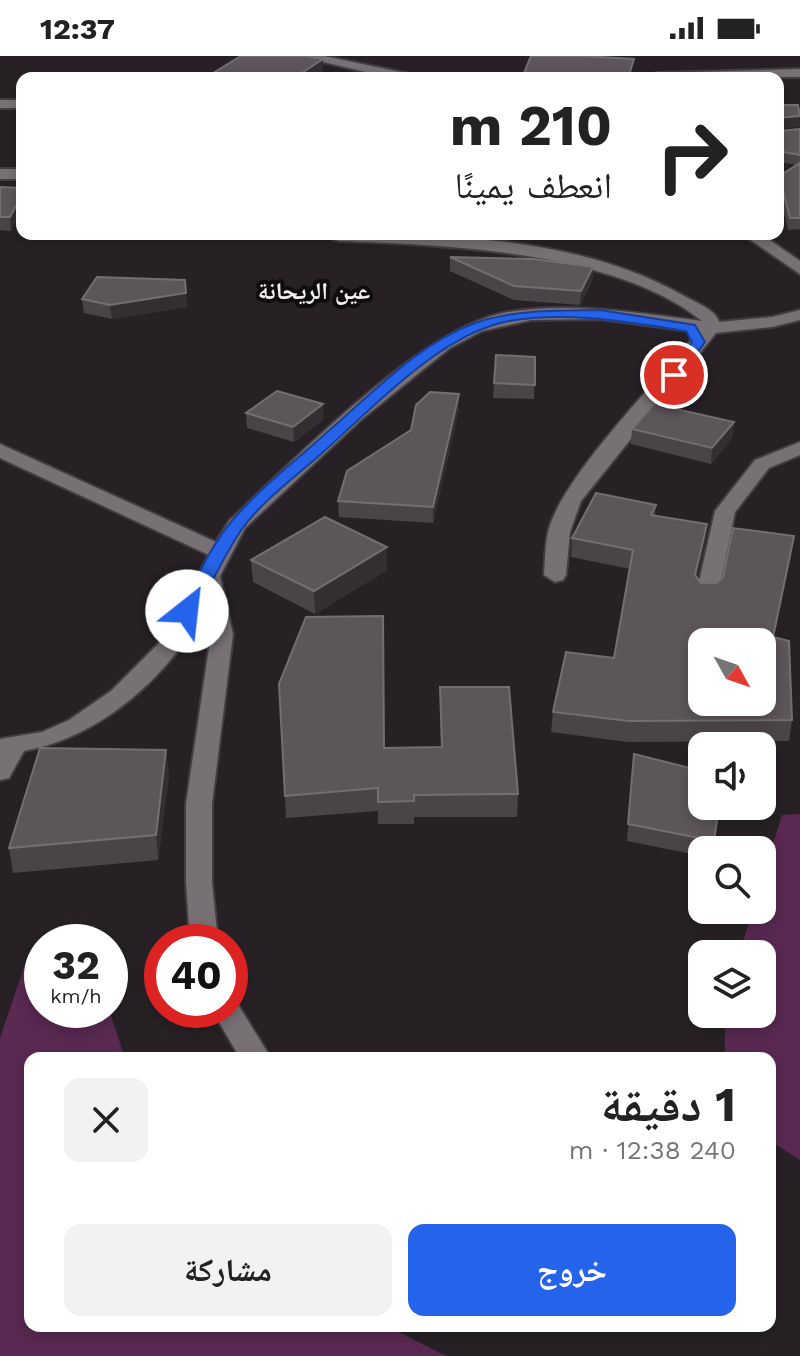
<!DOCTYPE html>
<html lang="ar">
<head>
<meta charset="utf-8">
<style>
	:root { --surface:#fff; --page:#f2f2f2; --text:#222; --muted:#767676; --accent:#2563eb }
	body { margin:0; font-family:"Work Sans","Noto Naskh Arabic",sans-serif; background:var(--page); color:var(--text); direction:rtl; height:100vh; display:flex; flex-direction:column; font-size:30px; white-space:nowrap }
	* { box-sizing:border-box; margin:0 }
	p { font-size:26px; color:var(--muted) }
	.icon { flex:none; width:44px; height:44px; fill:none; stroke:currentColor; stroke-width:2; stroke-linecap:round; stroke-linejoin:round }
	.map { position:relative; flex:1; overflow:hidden; direction:ltr }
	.panel { position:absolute; left:24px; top:996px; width:752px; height:280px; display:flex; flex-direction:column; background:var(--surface); border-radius:16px; box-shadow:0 4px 12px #0003; direction:rtl }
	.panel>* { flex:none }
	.top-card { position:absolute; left:16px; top:16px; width:768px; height:168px; border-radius:16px; box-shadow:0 4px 12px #0003; direction:rtl; background:#fff; color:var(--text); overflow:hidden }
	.needle { width:52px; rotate:130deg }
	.buttons { position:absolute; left:688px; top:572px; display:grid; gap:16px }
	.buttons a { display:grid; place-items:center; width:88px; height:88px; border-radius:16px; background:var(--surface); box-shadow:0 4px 12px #0003; font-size:40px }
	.speed { position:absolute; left:24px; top:868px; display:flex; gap:16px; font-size:40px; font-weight:700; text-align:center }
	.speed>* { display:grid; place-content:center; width:104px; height:104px; border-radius:50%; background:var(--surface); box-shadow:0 4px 12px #0003; line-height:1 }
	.speed small { font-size:20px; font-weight:400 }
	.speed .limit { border:12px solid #d22; background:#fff; color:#111 }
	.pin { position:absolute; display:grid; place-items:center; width:68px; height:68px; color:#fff; margin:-34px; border:4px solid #fff; border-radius:50%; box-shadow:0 2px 8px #0007 }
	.me { position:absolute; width:88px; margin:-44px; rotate:29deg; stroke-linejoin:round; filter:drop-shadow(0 0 6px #0008) }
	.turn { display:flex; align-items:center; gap:28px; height:168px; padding:0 40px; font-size:36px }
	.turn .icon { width:104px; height:104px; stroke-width:2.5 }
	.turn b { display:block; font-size:56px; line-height:68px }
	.round { display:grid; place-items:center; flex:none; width:84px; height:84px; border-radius:16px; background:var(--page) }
	.overview { display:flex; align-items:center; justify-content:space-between; height:136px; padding:0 40px }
	h1 { font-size:48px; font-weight:700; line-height:60px }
	.cta { display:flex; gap:16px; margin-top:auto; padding:16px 40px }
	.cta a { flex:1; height:92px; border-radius:16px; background:var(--accent); color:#fff; font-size:32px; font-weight:700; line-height:92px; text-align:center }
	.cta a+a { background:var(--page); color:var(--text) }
	.status { display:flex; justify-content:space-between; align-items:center; height:56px; padding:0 40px; background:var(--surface); direction:ltr }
	.status svg { height:22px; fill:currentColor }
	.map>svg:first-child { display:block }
	.green { fill:#592951 }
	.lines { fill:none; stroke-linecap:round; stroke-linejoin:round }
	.minor-casing { stroke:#423d41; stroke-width:4 }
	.minor { fill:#777176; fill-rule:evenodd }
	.wall { fill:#4a4448 }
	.shaded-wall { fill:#342e33 }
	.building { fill:#5c565a; stroke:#736e72; stroke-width:2; fill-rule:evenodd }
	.route { fill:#2563eb; stroke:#184099; stroke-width:2 }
	.labels { text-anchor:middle; stroke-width:8; stroke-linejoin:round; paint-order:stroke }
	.far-quarter-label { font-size:24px; font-weight:bold; fill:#f2eef1; stroke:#0e0c0e }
</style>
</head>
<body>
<div class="status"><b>12:37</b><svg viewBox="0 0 49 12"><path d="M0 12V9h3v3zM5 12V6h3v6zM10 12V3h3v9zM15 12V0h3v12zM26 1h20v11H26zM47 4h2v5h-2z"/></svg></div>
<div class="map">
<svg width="800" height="1300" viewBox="0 0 800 1300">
	<rect width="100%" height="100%" fill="#272126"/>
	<g class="green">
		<polygon points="800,758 800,1104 770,1085 770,1002 725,1002 725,958 762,958 762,898 739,898 753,854 762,854 762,824 782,759"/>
		<polygon points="42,907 42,954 109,954 125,1002 30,1002 30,1270 387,1270 446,1300 0,1300 0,982 25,908"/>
	</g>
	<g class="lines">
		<g class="minor-casing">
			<g id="minor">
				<polygon points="298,0 324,0 410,18 417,22 391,22"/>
				<polygon points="800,13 800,21 649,21 656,17"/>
				<rect x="0" y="44" width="22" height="8"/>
				<rect x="0" y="113" width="22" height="10"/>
				<path d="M 332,178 C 450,178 581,181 686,241 C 697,247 716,254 719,266 L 772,261 L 800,254 L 800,264 L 772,271 L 716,277 L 581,445 L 570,476 L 566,519 L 563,524 L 555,526 L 544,519 C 545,505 545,490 548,476 C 561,422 660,322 698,276 L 600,263 L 531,264 L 482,275 L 450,292 L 362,363 L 245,472 L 220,520 L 233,578 L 212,748 L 212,826 L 218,886 L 190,886 L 186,826 L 186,748 L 211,578 L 204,548 C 196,563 190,579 180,592 C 142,642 86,684 24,695 L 9,722 L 0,724 L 0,683 L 42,676 L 69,664 L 111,635 L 162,584 L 209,499 L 0,402 L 0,388 L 216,486 L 229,465 C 295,404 421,271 508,256 C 572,246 638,257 702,265 C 615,195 447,189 339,185 L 333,183 Z"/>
				<polygon points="742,178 761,178 800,205 800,218"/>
				<polygon points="800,386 800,399 769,412 735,456 718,539 715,544 699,544 696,539 715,455 755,404"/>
				<polygon points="230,944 237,947 271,1002 240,1002 212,954 230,954"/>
			</g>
		</g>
		<use href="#minor" class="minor"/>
	</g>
	<g class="wall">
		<polygon points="800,73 800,173 788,174 778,131 779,120 797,109 778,106 778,74 779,75"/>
		<polygon points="0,131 22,132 11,175 0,174"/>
		<polygon points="450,201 593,211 592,225 580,249 514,244 450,215"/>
		<polygon points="185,224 187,251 112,263 84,257 82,243"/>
		<polygon points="535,301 534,343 493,342 494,327"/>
		<polygon points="459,353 433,467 339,461 338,445 411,374"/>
		<polygon points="246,357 324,363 294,386 247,372"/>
		<polygon points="734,366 732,382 711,408 631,388 632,373"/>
		<polygon points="656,449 655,459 705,487 697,521 701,527 717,527 791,500 774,581 792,664 789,685 628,686 551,676 553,656 614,602 630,513 571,501 572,482"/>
		<polygon points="251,504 387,514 315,558 253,526"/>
		<polygon points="279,628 384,692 441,691 440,631 518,738 517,761 414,761 414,768 378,768 378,755 286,762"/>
		<polygon points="634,698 720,750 713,794 702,794 702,800 627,785"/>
		<polygon points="169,718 158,804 13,817 9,792"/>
	</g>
	<g class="shaded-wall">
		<polygon points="323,3 323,15 312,22 294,22"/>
		<polygon points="634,3 631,22 628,22"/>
		<polygon points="800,60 800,71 778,73 778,62"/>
		<polygon points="22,139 22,155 11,175 10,161"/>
		<polygon points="593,211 592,225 580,249 581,235"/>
		<polygon points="186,237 187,251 112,263 110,249"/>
		<polygon points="459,338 459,353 433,467 433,451"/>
		<polygon points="323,348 324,363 294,386 293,371"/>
		<polygon points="734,366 732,382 711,408 712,392"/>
		<polygon points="707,468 705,487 693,538 695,519"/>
		<polygon points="794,480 791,500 770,601 773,581"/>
		<polygon points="387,491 387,514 315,558 314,535"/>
		<polygon points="166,694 169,718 158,804 156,779"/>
	</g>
	<g class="building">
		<polygon points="241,0 306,0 323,3 294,22 205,22"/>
		<polygon points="531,0 584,0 634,3 628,22 522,22"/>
		<polygon points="778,49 798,49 800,60 778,62"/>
		<polygon points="800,73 800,99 778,95 778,74 779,75"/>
		<polygon points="800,107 800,162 790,162 779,120"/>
		<polygon points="0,131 22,132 22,139 10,161 0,161"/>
		<polygon points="450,201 533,203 593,211 581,235 514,230"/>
		<polygon points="97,221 185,224 186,237 110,249 82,243"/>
		<polygon points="496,299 535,301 535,329 494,327"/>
		<polygon points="277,335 323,348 293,371 246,357"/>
		<polygon points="430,336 459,338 433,451 338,445 347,415 411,374 416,349"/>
		<polygon points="654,348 734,366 712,392 632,373"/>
		<path d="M 596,437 L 656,449 L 651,459 L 707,468 L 695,519 L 701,527 L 717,527 L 723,521 L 733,472 L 794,480 L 773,581 L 789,585 L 792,664 L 629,665 L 553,656 L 566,596 L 614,602 L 633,494 L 572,482 ZM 702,586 L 762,586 L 762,646 L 702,646 Z"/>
		<polygon points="325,461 387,491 314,535 251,504"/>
		<polygon points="383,560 384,692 442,691 440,631 509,631 518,738 414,739 414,745 378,746 378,732 285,740 279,628 306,561"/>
		<polygon points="40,692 166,694 156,779 9,792"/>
		<polygon points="634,698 702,715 702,750 719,750 714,785 628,768"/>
	</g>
	<path class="route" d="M 600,254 L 695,269 L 705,286 L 679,322 L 674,323 L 667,319 L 692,286 L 686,275 C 628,266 568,255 509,265 C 440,278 373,352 321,398 C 295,421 262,445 242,473 C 223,500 211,531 193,558 L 181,558 L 179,555 C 195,526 210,491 231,466 C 258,434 293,407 324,379 C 370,340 417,288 475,267 C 515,253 558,255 600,254 Z"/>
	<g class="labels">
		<g class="far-quarter-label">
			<text x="314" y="243">عين الريحانة</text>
		</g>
	</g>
</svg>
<div class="buttons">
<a><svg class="needle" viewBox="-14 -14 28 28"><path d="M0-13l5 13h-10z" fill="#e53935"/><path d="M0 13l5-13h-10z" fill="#767676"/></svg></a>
<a><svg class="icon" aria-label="sound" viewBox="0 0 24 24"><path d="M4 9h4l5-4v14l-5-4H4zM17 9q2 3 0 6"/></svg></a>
<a><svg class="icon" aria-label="search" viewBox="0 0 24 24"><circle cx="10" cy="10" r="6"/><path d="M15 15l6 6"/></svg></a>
<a><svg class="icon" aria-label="layers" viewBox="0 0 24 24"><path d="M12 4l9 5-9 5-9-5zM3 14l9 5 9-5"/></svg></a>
</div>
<div class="speed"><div>32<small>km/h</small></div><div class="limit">40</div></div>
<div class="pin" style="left:674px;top:319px;background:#d93025"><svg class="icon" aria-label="arrive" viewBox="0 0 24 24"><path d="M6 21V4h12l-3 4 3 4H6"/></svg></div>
<svg class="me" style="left:187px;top:555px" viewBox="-20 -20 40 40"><circle r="19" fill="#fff"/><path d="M0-13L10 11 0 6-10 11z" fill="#2563eb"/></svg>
<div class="top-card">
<div class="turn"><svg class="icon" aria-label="right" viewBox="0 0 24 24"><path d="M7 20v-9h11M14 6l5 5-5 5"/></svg><div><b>210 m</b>انعطف يمينًا</div></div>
</div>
<section class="panel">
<div class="overview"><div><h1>1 دقيقة</h1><p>240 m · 12:38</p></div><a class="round"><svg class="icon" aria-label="close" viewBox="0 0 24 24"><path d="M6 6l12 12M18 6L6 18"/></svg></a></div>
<div class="cta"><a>خروج</a><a>مشاركة</a></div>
</section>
</div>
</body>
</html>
